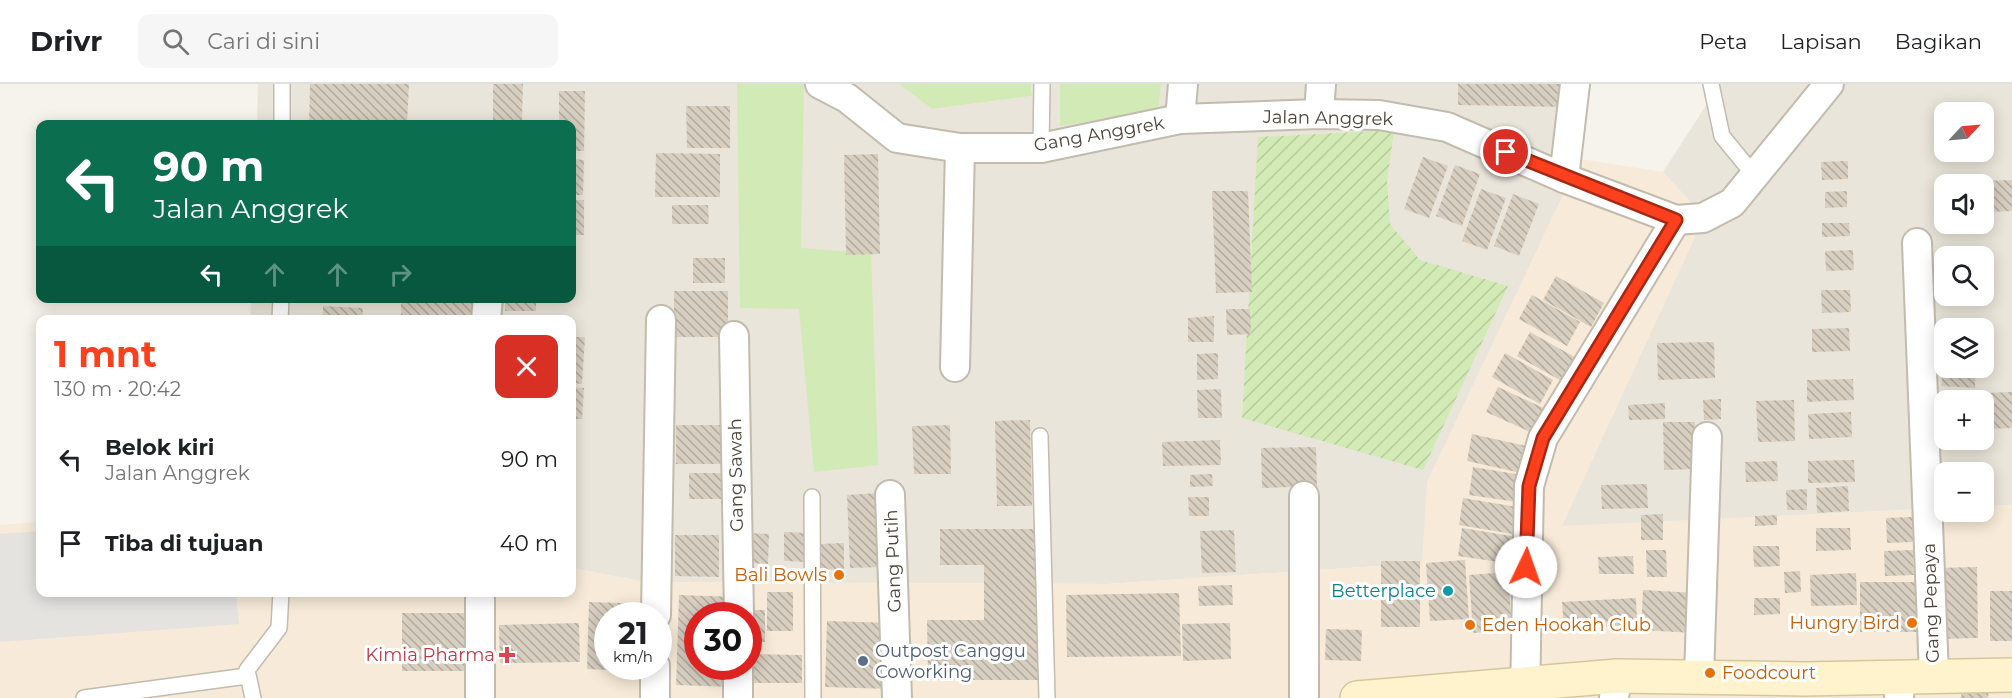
<!DOCTYPE html>
<html lang="id">
<head>
<meta charset="utf-8">
<style>
	:root { --surface:#fff; --page:#f6f6f6; --text:#202124; --muted:#757577; --line:#e0e0e0; --accent:#fc3f1d }
	body { margin:0; font-family:Montserrat,sans-serif; background:var(--page); color:var(--text); height:100vh; display:flex; flex-direction:column; font-size:22px; white-space:nowrap }
	* { box-sizing:border-box; margin:0 }
	p { font-size:20px; color:var(--muted) }
	.icon { flex:none; width:33px; height:33px; fill:none; stroke:currentColor; stroke-width:2; stroke-linecap:round; stroke-linejoin:round }
	.map { position:relative; flex:1; overflow:hidden }
	.sheet { position:absolute; left:36px; top:231px; width:540px; height:282px; display:flex; flex-direction:column; background:var(--surface); border-radius:12px; box-shadow:0 3px 15px #0003 }
	.sheet>* { flex:none }
	.top-card { position:absolute; left:36px; top:36px; width:540px; height:183px; border-radius:12px; box-shadow:0 3px 15px #0003; background:#0b6e4f; color:#fff; overflow:hidden }
	.needle { width:39px; rotate:64deg }
	.fabs { position:absolute; left:1934px; top:18px; display:grid; gap:12px }
	.fabs a { display:grid; place-items:center; width:60px; height:60px; border-radius:12px; background:var(--surface); box-shadow:0 3px 15px #0003; font-size:30px }
	.speed { position:absolute; left:594px; top:518px; display:flex; gap:12px; font-size:30px; font-weight:700; text-align:center }
	.speed>* { display:grid; place-content:center; width:78px; height:78px; border-radius:50%; background:var(--surface); box-shadow:0 3px 15px #0003; line-height:1 }
	.speed small { font-size:15px; font-weight:400 }
	.speed .limit { border:9px solid #d22; background:#fff; color:#111 }
	.pin { position:absolute; display:grid; place-items:center; width:51px; height:51px; color:#fff; margin:-26px; border:3px solid #fff; border-radius:50%; box-shadow:0 2px 6px #0007 }
	.me { position:absolute; width:66px; margin:-33px; rotate:3deg; stroke-linejoin:round; filter:drop-shadow(0 0 4px #0008) }
	.turn { display:flex; align-items:center; gap:21px; height:126px; padding:0 18px; font-size:27px }
	.turn .icon { width:78px; height:78px; stroke-width:2.5 }
	.turn b { display:block; font-size:42px; line-height:51px }
	.lanes { display:flex; align-items:center; height:57px; padding:0 18px; background:#0003; justify-content:center; gap:30px; direction:ltr }
	.lanes .off { opacity:.35 }
	.round { display:grid; place-items:center; flex:none; width:63px; height:63px; border-radius:12px; background:var(--page) }
	.head { display:flex; align-items:center; justify-content:space-between; height:102px; padding:0 18px }
	h1 { font-size:36px; font-weight:700; line-height:45px; color:var(--accent) }
	ul { padding:0; list-style:none }
	li { display:flex; align-items:center; gap:18px; height:84px; padding:0 18px }
	li div { flex:1 }
	li b { display:block; font-size:22px }
	li em { font-style:normal }
	header { display:flex; align-items:center; gap:36px; box-sizing:border-box; height:84px; padding:0 30px; background:var(--surface); border-bottom:2px solid var(--line) }
	header strong { font-size:28px }
	nav { display:flex; gap:33px; margin-inline-start:auto; font-size:21px }
	.search { width:420px; height:54px; background:var(--page); display:flex; align-items:center; gap:15px; box-sizing:border-box; padding:0 21px; border-radius:12px; color:var(--muted); font-size:22px }
	.map>svg:first-child { display:block }
	.residential { fill:#eae5da; fill-rule:evenodd }
	.commercial { fill:#f7ead8; fill-rule:evenodd }
	.grass { fill:#d2eab5 }
	.garden { fill:url(#garden-furrows) }
	.parking { fill:#e5e3e0 }
	.building { fill:url(#building-back-hatch) }
	.lines { fill:none; stroke-linecap:round; stroke-linejoin:round }
	.lane-casing { stroke:#c2bbae; stroke-width:18 }
	.street-casing { stroke:#c2bbae; stroke-width:32 }
	.secondary-casing { stroke:#d6c79b; stroke-width:36 }
	.lane { stroke:#fff; stroke-width:15 }
	.street { stroke:#fff; stroke-width:28 }
	.secondary { stroke:#fff3cd; stroke-width:33 }
	.route-casing { stroke:#a42913; stroke-width:15 }
	.route { stroke:#fc3f1d; stroke-width:10 }
	.food-dot { fill:#e8710a; stroke:#fff; stroke-width:2 }
	.culture-dot { fill:#0f9aa8; stroke:#fff; stroke-width:2 }
	.health-dot { fill:#e0444e; stroke:#fff; stroke-width:2 }
	.service-dot { fill:#5c6f8a; stroke:#fff; stroke-width:2 }
	.labels { text-anchor:middle; stroke-width:6; stroke-linejoin:round; paint-order:stroke }
	.street-label { font-size:18px; fill:#4b4439; stroke:#fff }
	.food-label { font-size:18px; fill:#c56008; stroke:#fff; text-anchor:end }
	.culture-label { font-size:18px; fill:#0d838f; stroke:#fff; text-anchor:end }
	.service-label { font-size:18px; fill:#4e5e75; stroke:#fff; text-anchor:start }
	.health-label { font-size:18px; fill:#be3a42; stroke:#fff; text-anchor:end }
</style>
</head>
<body>
<header>
<strong>Drivr</strong>
<div class="search"><svg class="icon" aria-label="search" viewBox="0 0 24 24"><circle cx="10" cy="10" r="6"/><path d="M15 15l6 6"/></svg>Cari di sini</div>
<nav><a>Peta</a><a>Lapisan</a><a>Bagikan</a></nav>
</header>
<div class="map">
<svg width="2012" height="614" viewBox="0 0 2012 614">
	<defs>
		<pattern id="garden-furrows" width="10" height="10" patternUnits="userSpaceOnUse" patternTransform="scale(1.5)"><rect width="10" height="10" fill="#d2eab5"/><path d="M-1 1l2-2M0 10L10 0M9 11l2-2" fill="none" stroke="#b6ca9c"/></pattern>
		<pattern id="building-back-hatch" width="6" height="6" patternUnits="userSpaceOnUse" patternTransform="scale(1.5)"><rect width="6" height="6" fill="#d8cfc1"/><path d="M-1 5l2 2M0 0l6 6M5-1l2 2" fill="none" stroke="#b1aa9e"/></pattern>
	</defs>
	<rect width="100%" height="100%" fill="#f6f3ec"/>
	<g class="residential">
		<polygon points="258,0 899,0 932,25 1032,12 1031,0 1580,0 1580,75 1428,398 1422,479 1107,500 646,498 572,484 572,236 250,236 251,215 572,214 572,40 257,40"/>
		<path d="M 1706,0 L 2012,0 L 2012,421 L 1983,422 L 1983,388 L 1944,388 L 1944,424 L 1561,443 L 1704,133 L 1663,88 L 1707,20 ZM 1944,28 L 1983,28 L 1983,68 L 1944,68 ZM 1944,100 L 1983,100 L 1983,140 L 1944,140 ZM 1944,172 L 1983,172 L 1983,212 L 1944,212 ZM 1944,244 L 1983,244 L 1983,284 L 1944,284 ZM 1944,316 L 1983,316 L 1983,356 L 1944,356 Z"/>
	</g>
	<path class="commercial" d="M 1580,75 L 1663,88 L 1704,133 L 1562,442 L 1944,424 L 1944,428 L 1983,428 L 1983,422 L 2012,421 L 2012,614 L 0,614 L 0,441 L 40,438 L 40,508 L 572,508 L 572,484 L 646,498 L 1107,500 L 1422,479 L 1427,398 ZM 608,531 L 658,531 L 658,582 L 608,582 ZM 698,531 L 748,531 L 748,582 L 698,582 Z"/>
	<g class="grass">
		<polygon points="737,0 804,0 801,164 871,169 878,381 814,388 799,225 740,224"/>
		<polygon points="899,0 1031,0 1032,12 932,25"/>
		<polygon points="1060,0 1161,0 1158,27 1060,42"/>
	</g>
	<polygon class="garden" points="1394,46 1387,97 1390,140 1420,176 1508,202 1423,386 1242,334 1258,53"/>
	<polygon class="parking" points="40,447 40,508 236,509 239,540 0,558 0,450"/>
	<g class="building">
		<polygon points="310,0 409,0 407,40 309,40"/>
		<polygon points="493,0 523,0 522,36 559,36 559,7 585,7 584,67 572,67 572,40 493,40"/>
		<polygon points="1458,0 1565,0 1565,23 1458,21"/>
		<polygon points="686,22 730,22 730,64 687,64"/>
		<polygon points="656,69 720,70 720,113 655,113"/>
		<polygon points="878,70 880,170 846,171 844,71"/>
		<polygon points="1423,73 1448,82 1429,134 1404,125"/>
		<polygon points="572,75 584,76 583,111 572,111"/>
		<polygon points="1848,77 1848,95 1822,96 1821,78"/>
		<polygon points="1455,81 1480,90 1462,142 1436,132"/>
		<polygon points="2012,96 2012,127 1983,128 1981,97"/>
		<polygon points="1481,105 1506,114 1487,166 1462,157"/>
		<polygon points="1212,107 1248,107 1252,208 1216,209"/>
		<polygon points="1847,107 1847,123 1825,124 1825,108"/>
		<polygon points="1513,110 1539,120 1519,172 1494,162"/>
		<rect x="572" y="116" width="12" height="35"/>
		<polygon points="672,121 708,121 709,140 672,140"/>
		<polygon points="1822,139 1849,139 1850,152 1822,153"/>
		<polygon points="1853,166 1854,186 1826,187 1825,167"/>
		<rect x="693" y="174" width="32" height="25"/>
		<polygon points="1556,192 1604,219 1591,243 1543,216"/>
		<polygon points="1821,206 1850,206 1851,228 1822,229"/>
		<rect x="674" y="207" width="54" height="46"/>
		<polygon points="1532,211 1580,238 1567,262 1519,235"/>
		<rect x="505" y="214" width="31" height="13"/>
		<rect x="401" y="218" width="74" height="18"/>
		<polygon points="323,222 363,224 362,236 323,236"/>
		<polygon points="1226,225 1250,225 1251,250 1227,251"/>
		<polygon points="1214,232 1214,258 1188,258 1188,234"/>
		<polygon points="1946,237 1980,240 1979,244 1946,244"/>
		<polygon points="1849,244 1850,267 1812,268 1812,245"/>
		<polygon points="1530,248 1578,275 1565,299 1517,272"/>
		<polygon points="572,253 585,253 582,300 572,299"/>
		<polygon points="1714,258 1715,294 1658,296 1657,259"/>
		<polygon points="1218,269 1218,295 1197,296 1197,270"/>
		<polygon points="1505,269 1553,296 1540,320 1492,293"/>
		<polygon points="1943,284 1976,284 1975,304 1941,302"/>
		<polygon points="1853,295 1854,316 1807,318 1807,296"/>
		<polygon points="572,303 584,304 582,335 572,335"/>
		<polygon points="1498,303 1548,326 1537,351 1486,328"/>
		<polygon points="1221,305 1222,334 1198,334 1197,306"/>
		<polygon points="2012,308 2012,344 1983,345 1983,316 1956,316 1956,310"/>
		<polygon points="1721,315 1721,335 1704,336 1703,316"/>
		<polygon points="1794,316 1795,357 1758,358 1756,317"/>
		<polygon points="1665,319 1665,335 1629,336 1628,321"/>
		<polygon points="1851,328 1852,353 1809,355 1808,330"/>
		<polygon points="1030,336 1032,422 997,422 995,337"/>
		<polygon points="1663,338 1695,338 1696,385 1664,386"/>
		<polygon points="676,341 723,341 724,380 676,380"/>
		<polygon points="950,341 951,390 914,390 912,342"/>
		<polygon points="1472,350 1526,362 1521,389 1467,377"/>
		<polygon points="1220,356 1221,381 1163,382 1162,358"/>
		<polygon points="1316,363 1317,402 1262,404 1261,364"/>
		<polygon points="1854,376 1855,398 1808,399 1808,377"/>
		<polygon points="1777,377 1778,397 1746,398 1745,378"/>
		<polygon points="1473,383 1528,392 1524,419 1469,411"/>
		<rect x="689" y="389" width="32" height="26"/>
		<polygon points="1212,390 1213,402 1190,403 1190,391"/>
		<polygon points="1647,400 1648,424 1602,425 1601,401"/>
		<polygon points="1848,402 1849,427 1817,429 1816,404"/>
		<polygon points="1807,405 1807,426 1787,426 1786,406"/>
		<polygon points="878,409 882,483 850,484 847,411"/>
		<polygon points="1188,413 1209,413 1209,432 1189,432"/>
		<polygon points="1463,414 1517,423 1513,450 1459,441"/>
		<polygon points="1663,430 1663,456 1641,456 1641,431"/>
		<polygon points="1777,431 1777,441 1755,442 1755,432"/>
		<polygon points="1912,433 1913,458 1887,459 1886,434"/>
		<polygon points="1462,444 1517,453 1513,480 1458,472"/>
		<polygon points="1816,444 1850,444 1851,466 1816,467"/>
		<polygon points="940,445 1040,445 1041,596 928,596 927,536 984,536 984,481 940,481"/>
		<polygon points="1234,446 1236,488 1202,489 1200,447"/>
		<polygon points="784,448 806,449 806,478 784,477"/>
		<polygon points="750,449 769,450 768,480 749,479"/>
		<polygon points="675,451 719,451 719,493 675,492"/>
		<polygon points="844,459 844,485 821,486 820,460"/>
		<polygon points="1753,462 1779,462 1780,482 1754,483"/>
		<polygon points="1646,466 1666,466 1667,493 1647,493"/>
		<polygon points="1913,466 1914,491 1885,492 1884,467"/>
		<polygon points="1633,472 1634,490 1599,490 1598,473"/>
		<polygon points="1465,476 1469,535 1430,537 1426,479"/>
		<rect x="1381" y="477" width="39" height="66"/>
		<polygon points="1977,483 1978,554 1937,555 1935,484"/>
		<polygon points="1800,487 1801,508 1785,509 1784,488"/>
		<polygon points="1508,488 1512,546 1473,549 1469,491"/>
		<polygon points="1856,489 1857,521 1811,522 1810,491"/>
		<rect x="1860" y="498" width="62" height="50"/>
		<polygon points="1232,501 1233,521 1199,522 1198,502"/>
		<polygon points="1643,506 1696,509 1694,549 1641,546"/>
		<rect x="1990" y="507" width="22" height="50"/>
		<rect x="767" y="508" width="26" height="39"/>
		<polygon points="1179,509 1181,572 1067,573 1066,511"/>
		<polygon points="679,511 736,513 735,531 698,531 698,582 734,582 733,603 676,601"/>
		<polygon points="1636,514 1637,541 1564,545 1562,518"/>
		<polygon points="1754,514 1780,514 1780,530 1754,531"/>
		<polygon points="589,518 653,520 653,531 608,531 608,582 651,582 650,588 587,585"/>
		<polygon points="746,526 765,526 765,558 748,558"/>
		<rect x="402" y="529" width="73" height="58"/>
		<polygon points="827,537 892,539 890,605 825,603"/>
		<polygon points="579,539 580,578 500,579 499,541"/>
		<polygon points="1230,539 1231,575 1183,577 1182,540"/>
		<polygon points="1326,545 1362,546 1361,577 1325,576"/>
		<polygon points="748,570 802,571 802,599 743,599 748,582"/>
		<polygon points="1963,597 1990,600 1988,614 1961,614"/>
	</g>
	<g class="lines">
		<g class="lane-casing">
			<g id="lane">
				<polyline points="1711,0 1722,52 1754,91"/>
				<polyline points="282,40 282,0"/>
				<polyline points="1041,64 1042,0"/>
				<polyline points="280,236 281,214"/>
				<polyline points="1040,352 1047,614"/>
				<polyline points="812,413 813,614"/>
				<polyline points="84,614 247,592"/>
				<polyline points="253,614 247,586 279,544 281,508"/>
			</g>
		</g>
		<g class="street-casing">
			<g id="street">
				<polyline points="820,0 847,14 897,54 960,64 1041,64 1180,35 1319,30 1379,31 1447,43 1564,94 1676,136 1703,134 1732,119 1829,0"/>
				<polyline points="1319,30 1321,0"/>
				<polyline points="1180,35 1183,0"/>
				<polyline points="1564,94 1575,0"/>
				<polyline points="1917,159 1934,592"/>
				<polyline points="486,236 488,214"/>
				<polyline points="734,252 739,531"/>
				<polyline points="955,283 960,64"/>
				<polyline points="890,411 897,614"/>
				<polyline points="480,508 480,614"/>
				<polyline points="656,531 661,236"/>
				<polyline points="1699,593 1707,353"/>
				<polyline points="655,614 655,582"/>
				<polyline points="738,614 738,582"/>
				<polyline points="1304,614 1304,412"/>
				<polyline points="1525,614 1529,402 1543,354 1676,136"/>
				<polyline points="1614,614 1617,592"/>
				<polyline points="1899,614 1900,592"/>
			</g>
		</g>
		<g class="secondary-casing">
			<polyline id="secondary" points="1357,614 1617,592 1804,595 2012,591"/>
		</g>
		<use href="#lane" class="lane"/>
		<use href="#street" class="street"/>
		<use href="#secondary" class="secondary"/>
	</g>
	<g class="lines">
		<g class="route-casing">
			<polyline id="route" points="1506,68 1676,136 1543,354 1529,402 1526,483"/>
		</g>
		<use href="#route" class="route"/>
	</g>
	<g class="food-dot">
		<circle cx="839" cy="491" r="6"/>
		<circle cx="1912" cy="539" r="6"/>
		<circle cx="1470" cy="541" r="6"/>
		<circle cx="1710" cy="589" r="6"/>
	</g>
	<circle class="culture-dot" cx="1448" cy="507" r="6"/>
	<path class="health-dot" d="M504 562h6v6h6v6h-6v6h-6v-6h-6v-6h6z"/>
	<circle class="service-dot" cx="863" cy="577" r="6"/>
	<g class="labels">
		<g class="street-label">
			<text transform="translate(1328 34) rotate(1)" y="6">Jalan Anggrek</text>
			<text transform="translate(1099 50) rotate(-10)" y="6">Gang Anggrek</text>
			<text transform="translate(736 391) rotate(-91)" y="6">Gang Sawah</text>
			<text transform="translate(893 477) rotate(-92)" y="6">Gang Putih</text>
			<text transform="translate(1931 519) rotate(-92)" y="6">Gang Pepaya</text>
		</g>
		<g class="food-label">
			<text x="827" y="497">Bali Bowls</text>
			<text x="1900" y="545">Hungry Bird</text>
			<text x="1482" y="547" text-anchor="start">Eden Hookah Club</text>
			<text x="1722" y="595" text-anchor="start">Foodcourt</text>
		</g>
		<g class="culture-label">
			<text x="1436" y="513">Betterplace</text>
		</g>
		<g class="service-label">
			<text x="875" y="573">Outpost Canggu<tspan x="875" dy="21">Coworking</tspan></text>
		</g>
		<g class="health-label">
			<text x="495" y="577">Kimia Pharma</text>
		</g>
	</g>
</svg>
<div class="fabs">
<a><svg class="needle" viewBox="-14 -14 28 28"><path d="M0-13l5 13h-10z" fill="#e53935"/><path d="M0 13l5-13h-10z" fill="#757577"/></svg></a>
<a><svg class="icon" aria-label="sound" viewBox="0 0 24 24"><path d="M4 9h4l5-4v14l-5-4H4zM17 9q2 3 0 6"/></svg></a>
<a><svg class="icon" aria-label="search" viewBox="0 0 24 24"><circle cx="10" cy="10" r="6"/><path d="M15 15l6 6"/></svg></a>
<a><svg class="icon" aria-label="layers" viewBox="0 0 24 24"><path d="M12 4l9 5-9 5-9-5zM3 14l9 5 9-5"/></svg></a>
<a>+</a>
<a>−</a>
</div>
<div class="speed"><div>21<small>km/h</small></div><div class="limit">30</div></div>
<div class="pin" style="left:1506px;top:68px;background:#d93025"><svg class="icon" aria-label="arrive" viewBox="0 0 24 24"><path d="M6 21V4h12l-3 4 3 4H6"/></svg></div>
<svg class="me" style="left:1526px;top:483px" viewBox="-20 -20 40 40"><circle r="19" fill="#fff"/><path d="M0-13L10 11 0 6-10 11z" fill="#fc3f1d"/></svg>
<div class="top-card">
<div class="turn"><svg class="icon" aria-label="left" viewBox="0 0 24 24"><path d="M17 20v-9H6M10 6l-5 5 5 5"/></svg><div><b>90 m</b>Jalan Anggrek</div></div>
<div class="lanes"><svg class="icon" aria-label="left" viewBox="0 0 24 24"><path d="M17 20v-9H6M10 6l-5 5 5 5"/></svg><svg class="icon off" aria-label="ahead" viewBox="0 0 24 24"><path d="M12 20V5M6 11l6-6 6 6"/></svg><svg class="icon off" aria-label="ahead" viewBox="0 0 24 24"><path d="M12 20V5M6 11l6-6 6 6"/></svg><svg class="icon off" aria-label="right" viewBox="0 0 24 24"><path d="M7 20v-9h11M14 6l5 5-5 5"/></svg></div>
</div>
<section class="sheet">
<div class="head"><div><h1>1 mnt</h1><p>130 m · 20:42</p></div><a class="round" style="background:#d93025;color:#fff"><svg class="icon" aria-label="close" viewBox="0 0 24 24"><path d="M6 6l12 12M18 6L6 18"/></svg></a></div>
<ul>
<li><svg class="icon" aria-label="left" viewBox="0 0 24 24"><path d="M17 20v-9H6M10 6l-5 5 5 5"/></svg><div><b>Belok kiri</b><p>Jalan Anggrek</p></div><em>90 m</em></li>
<li><svg class="icon" aria-label="arrive" viewBox="0 0 24 24"><path d="M6 21V4h12l-3 4 3 4H6"/></svg><div><b>Tiba di tujuan</b></div><em>40 m</em></li>
</ul>
</section>
</div>
</body>
</html>
